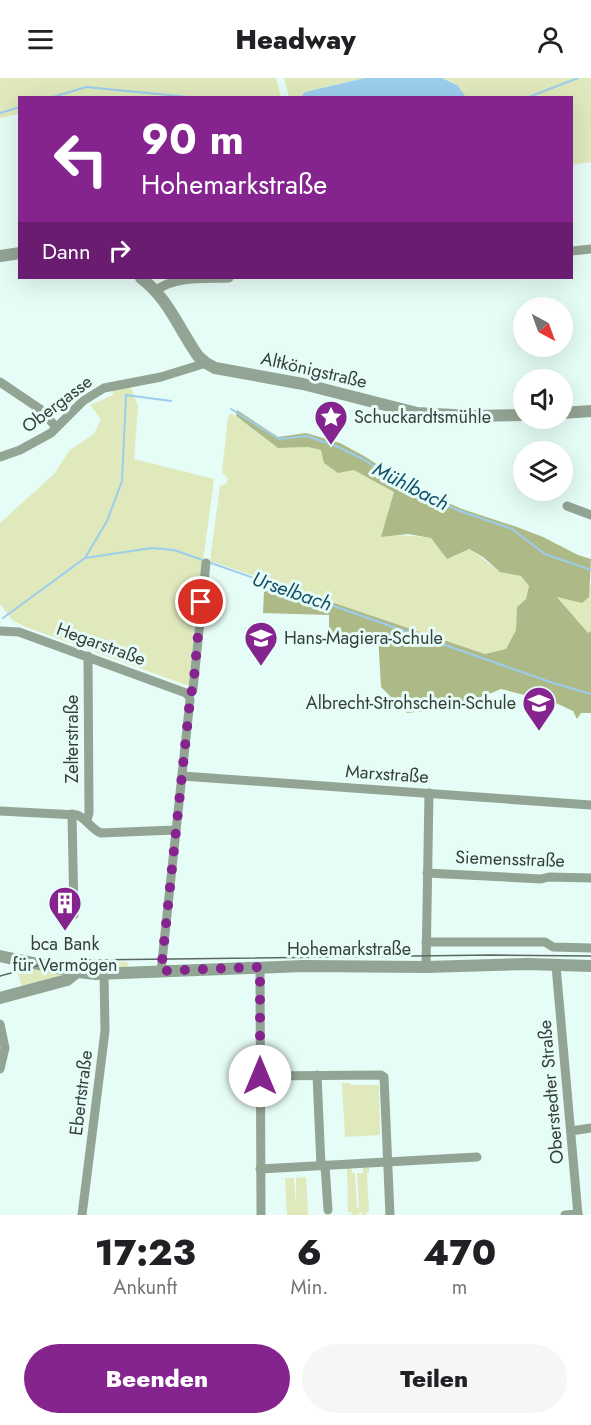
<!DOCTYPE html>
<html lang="de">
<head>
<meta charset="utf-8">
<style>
	:root { --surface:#fff; --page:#f6f6f6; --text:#202124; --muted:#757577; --accent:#85248e }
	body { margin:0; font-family:Jost,sans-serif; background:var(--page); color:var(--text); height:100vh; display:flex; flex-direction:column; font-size:22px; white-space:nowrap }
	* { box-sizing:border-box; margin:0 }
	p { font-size:20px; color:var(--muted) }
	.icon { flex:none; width:33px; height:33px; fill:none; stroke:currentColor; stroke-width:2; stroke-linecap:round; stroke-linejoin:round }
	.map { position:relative; height:1137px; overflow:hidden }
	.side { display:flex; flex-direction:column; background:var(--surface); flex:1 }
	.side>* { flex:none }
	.hud { position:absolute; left:18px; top:18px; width:555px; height:183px; border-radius:0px; box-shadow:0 6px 24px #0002; background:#85248e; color:#fff; overflow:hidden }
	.needle { width:39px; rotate:139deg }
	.controls { position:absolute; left:513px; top:219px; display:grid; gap:12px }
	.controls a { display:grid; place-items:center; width:60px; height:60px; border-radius:50%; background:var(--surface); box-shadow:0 6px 24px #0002; font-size:30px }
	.pin { position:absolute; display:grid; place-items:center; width:51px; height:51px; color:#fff; margin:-26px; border:3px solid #fff; border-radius:50%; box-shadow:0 2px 6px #0007 }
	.me { position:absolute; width:66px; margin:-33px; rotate:0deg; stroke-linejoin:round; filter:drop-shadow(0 0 4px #0008) }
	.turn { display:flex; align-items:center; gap:21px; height:126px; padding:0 24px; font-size:27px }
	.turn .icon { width:78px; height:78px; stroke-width:2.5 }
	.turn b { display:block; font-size:42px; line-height:51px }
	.then { display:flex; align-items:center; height:57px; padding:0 24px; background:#0003; gap:12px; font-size:22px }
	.eta { display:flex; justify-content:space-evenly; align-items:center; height:102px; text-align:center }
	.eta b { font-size:36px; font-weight:800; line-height:42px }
	.action { display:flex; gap:12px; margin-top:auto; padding:12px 24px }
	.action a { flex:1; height:69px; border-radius:36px; background:var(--accent); color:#fff; font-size:24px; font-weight:800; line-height:69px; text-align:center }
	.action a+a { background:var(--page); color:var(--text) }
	header { display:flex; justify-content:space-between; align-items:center; height:78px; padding:0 24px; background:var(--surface); font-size:27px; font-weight:800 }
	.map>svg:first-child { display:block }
	.green { fill:#dfe9bc }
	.forest { fill:#aeb988 }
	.water { fill:#9bcdec }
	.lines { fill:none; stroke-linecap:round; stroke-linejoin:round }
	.stream { stroke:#9bcdec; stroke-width:2 }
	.minor { stroke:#92a494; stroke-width:9 }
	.tertiary { stroke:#92a494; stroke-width:12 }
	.tram { stroke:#5b6764; stroke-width:1.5 }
	.route { stroke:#85248e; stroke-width:10; stroke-dasharray:0 18 }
	.labels { text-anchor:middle; stroke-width:6; stroke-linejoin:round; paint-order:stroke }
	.street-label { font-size:18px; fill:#363f3d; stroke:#e6fcf6 }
	.poi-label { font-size:18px; fill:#363f3d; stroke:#e6fcf6; text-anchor:start }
	.water-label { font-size:20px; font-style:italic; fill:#124e6d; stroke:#e6fcf6 }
</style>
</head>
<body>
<header><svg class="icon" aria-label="menu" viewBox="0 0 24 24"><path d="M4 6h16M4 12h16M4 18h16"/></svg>Headway<svg class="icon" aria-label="person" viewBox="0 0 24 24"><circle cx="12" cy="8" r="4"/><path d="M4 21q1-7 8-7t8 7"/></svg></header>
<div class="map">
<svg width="591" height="1137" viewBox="0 0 591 1137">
	<rect width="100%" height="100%" fill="#e6fcf6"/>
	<g class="green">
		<polygon points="0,0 276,0 281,19 20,20 19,36 0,40"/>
		<polygon points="284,0 365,0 305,14 301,20 289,19"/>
		<polygon points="442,0 591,0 591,84 572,87 572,20 466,19 452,4"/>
		<polygon points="129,305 138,328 134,381 214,401 194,551 189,608 26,549 12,542 0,526 0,445 54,396 70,372 94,356 101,341 90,327 113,317 112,310"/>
		<path d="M 231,335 L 278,370 L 308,369 L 321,372 L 394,414 L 382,458 C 412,456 445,459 472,473 C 482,479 489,487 498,492 C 504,496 514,496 521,498 L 529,508 L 526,521 L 517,529 L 516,552 L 506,571 L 485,576 L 210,483 L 220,408 L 227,405 L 228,401 L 222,394 L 228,339 Z"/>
		<polygon points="591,500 591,553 588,556 557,518 591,507"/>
		<polygon points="128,884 127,891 81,890 75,885"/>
		<polygon points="32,890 60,896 60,899 22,909 18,895"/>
		<polygon points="342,1005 351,1005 351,1007 379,1007 380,1057 345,1059"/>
		<polygon points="369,1088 369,1095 367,1095 369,1134 366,1135 366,1137 362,1137 362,1134 359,1135 359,1137 352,1137 351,1134 348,1134 347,1089 351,1089 352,1095 355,1095 357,1130 359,1130 357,1095 363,1095 363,1089"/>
		<polygon points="306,1099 308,1136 310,1137 287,1137 285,1100 294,1100 296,1128 296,1100"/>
	</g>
	<polygon class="forest" points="237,332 278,359 306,355 340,365 364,378 416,411 462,431 517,449 543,459 578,477 591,481 589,519 582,525 557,519 588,555 591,553 591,635 581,635 577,641 573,633 558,626 501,611 457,629 407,635 381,609 378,557 329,555 329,537 263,535 264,514 272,504 485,576 506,571 516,552 517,529 526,521 529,508 521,498 500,494 483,479 469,471 447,481 431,460 408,456 381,459 394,414 354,392 338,395 324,385 321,372 308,369 278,370 236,338"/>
	<polygon class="water" points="365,0 442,0 457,7 466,19 301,19 305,14"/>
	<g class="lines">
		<g class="stream">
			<polyline points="50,20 86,9 199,20"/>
			<polyline points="526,20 578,0"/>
			<polyline points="0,35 20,29"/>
			<polyline points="231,331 279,361 307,358 336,368 363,381 404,408 460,433 512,451 545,476 591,492"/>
			<polyline points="85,480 107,443 122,403 126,317 171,323"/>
			<polyline points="3,540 85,480 152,470 174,472 553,605 591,616"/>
		</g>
		<g class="minor">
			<polyline points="572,173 591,171"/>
			<path d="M 157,212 C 174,198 206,201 229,200"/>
			<polyline points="0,304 40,331 56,349"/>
			<polyline points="0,379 20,372 51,355 83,323 104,310 161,299 206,285"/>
			<polyline points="567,428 591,437"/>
			<polyline points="0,553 19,554 186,615 189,618"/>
			<polyline points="182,698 591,727"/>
			<path d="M 0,733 L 77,737 C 87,741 91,751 101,755 L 175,752"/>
			<polyline points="72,736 74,837"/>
			<polyline points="87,742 89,735 88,578"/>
			<polyline points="427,795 541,801 549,799 591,800"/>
			<polyline points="426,864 545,864 553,869 591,870"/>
			<polyline points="556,888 578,1137"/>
			<polyline points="260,889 261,1137"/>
			<polyline points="426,889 429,715"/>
			<polyline points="161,893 190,622 189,618 193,611 206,485"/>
			<polyline points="0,946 5,970 0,991"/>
			<polyline points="317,997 321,1088"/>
			<polyline points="260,998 381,997 384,999 390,1137"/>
			<polyline points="571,1053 591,1050"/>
			<polyline points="325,1087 328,1132"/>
			<polyline points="260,1091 477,1079"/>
			<polyline points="82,1137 105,953 104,896"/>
			<polyline points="565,1137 578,1136"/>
		</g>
		<g class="tertiary">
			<polyline points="0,178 20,175"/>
			<path d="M 141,200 C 168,220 179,251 198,278 L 206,285 L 215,290 L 303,306 L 417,335 L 472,338 L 524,337"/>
			<polyline points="562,335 591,333"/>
			<polyline points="0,878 77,894 96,896 304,888 426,889 528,886 591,888"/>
			<polyline points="0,920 67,902 77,894"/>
		</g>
		<polyline class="tram" points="0,898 40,887 88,882 492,877 591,878"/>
	</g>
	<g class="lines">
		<polyline class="route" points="201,524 193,611 189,618 190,622 161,893 260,889 260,998"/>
	</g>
	<defs>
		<g id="sight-pin" transform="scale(1.725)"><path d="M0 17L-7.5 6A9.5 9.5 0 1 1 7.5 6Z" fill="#85248e" stroke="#e6fcf6"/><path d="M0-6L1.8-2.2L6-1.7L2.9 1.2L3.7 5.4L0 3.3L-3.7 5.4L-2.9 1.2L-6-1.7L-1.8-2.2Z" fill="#fff"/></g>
		<g id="school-pin" transform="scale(1.725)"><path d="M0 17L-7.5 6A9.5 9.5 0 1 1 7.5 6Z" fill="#85248e" stroke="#e6fcf6"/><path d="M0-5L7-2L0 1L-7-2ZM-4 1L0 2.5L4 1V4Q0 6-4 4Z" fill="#fff"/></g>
		<g id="building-pin" transform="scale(1.725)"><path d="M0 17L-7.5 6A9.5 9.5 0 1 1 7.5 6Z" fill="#85248e" stroke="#e6fcf6"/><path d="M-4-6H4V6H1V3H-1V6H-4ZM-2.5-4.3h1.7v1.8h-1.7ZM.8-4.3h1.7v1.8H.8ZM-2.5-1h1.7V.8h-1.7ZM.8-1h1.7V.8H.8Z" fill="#fff"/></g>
	</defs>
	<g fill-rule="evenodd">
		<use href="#sight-pin" x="331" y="339"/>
		<use href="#school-pin" x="261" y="560"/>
		<use href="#school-pin" x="539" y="625"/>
		<use href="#building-pin" x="65" y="825"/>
	</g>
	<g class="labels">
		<g class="street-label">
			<text transform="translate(314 292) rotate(13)" y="6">Altkönigstraße</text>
			<text transform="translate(57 326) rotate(-37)" y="6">Obergasse</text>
			<text transform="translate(101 566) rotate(20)" y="6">Hegarstraße</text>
			<text transform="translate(72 661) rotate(-90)" y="6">Zelterstraße</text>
			<text transform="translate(387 696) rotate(4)" y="6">Marxstraße</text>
			<text transform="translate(510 781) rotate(2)" y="6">Siemensstraße</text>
			<text x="349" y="877">Hohemarkstraße</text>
			<text transform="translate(551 1014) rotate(-95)" y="6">Oberstedter Straße</text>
			<text transform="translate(81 1015) rotate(-83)" y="6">Ebertstraße</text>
		</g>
		<g class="poi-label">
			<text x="354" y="345">Schuckardtsmühle</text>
			<text x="284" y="566">Hans-Magiera-Schule</text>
			<text x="516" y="631" text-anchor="end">Albrecht-Strohschein-Schule</text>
			<text x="65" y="872" text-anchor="middle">bca Bank<tspan x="65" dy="21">für Vermögen</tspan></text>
		</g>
		<g class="water-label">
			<text transform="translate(411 408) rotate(27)" y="7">Mühlbach</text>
			<text transform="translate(292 513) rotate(19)" y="7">Urselbach</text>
		</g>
	</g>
</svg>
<div class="controls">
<a><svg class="needle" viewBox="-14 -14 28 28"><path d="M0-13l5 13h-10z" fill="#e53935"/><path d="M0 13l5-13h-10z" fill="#757577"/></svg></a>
<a><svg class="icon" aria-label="sound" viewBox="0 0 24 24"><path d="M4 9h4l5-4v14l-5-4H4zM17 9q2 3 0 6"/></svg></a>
<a><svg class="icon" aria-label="layers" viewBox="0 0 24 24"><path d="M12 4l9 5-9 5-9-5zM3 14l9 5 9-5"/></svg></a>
</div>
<div class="pin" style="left:201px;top:524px;background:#d93025"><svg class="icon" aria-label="arrive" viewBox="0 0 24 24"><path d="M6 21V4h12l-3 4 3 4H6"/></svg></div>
<svg class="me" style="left:260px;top:998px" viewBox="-20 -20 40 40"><circle r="19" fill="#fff"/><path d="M0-13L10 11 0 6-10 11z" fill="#85248e"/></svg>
<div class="hud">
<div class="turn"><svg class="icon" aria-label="left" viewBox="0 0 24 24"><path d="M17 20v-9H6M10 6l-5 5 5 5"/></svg><div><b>90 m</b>Hohemarkstraße</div></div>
<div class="then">Dann<svg class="icon" aria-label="right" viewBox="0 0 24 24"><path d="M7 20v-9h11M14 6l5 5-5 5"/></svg></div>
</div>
</div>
<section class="side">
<div class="eta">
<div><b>17:23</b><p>Ankunft</p></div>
<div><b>6</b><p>Min.</p></div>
<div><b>470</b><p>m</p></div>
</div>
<div class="action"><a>Beenden</a><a>Teilen</a></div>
</section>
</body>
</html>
